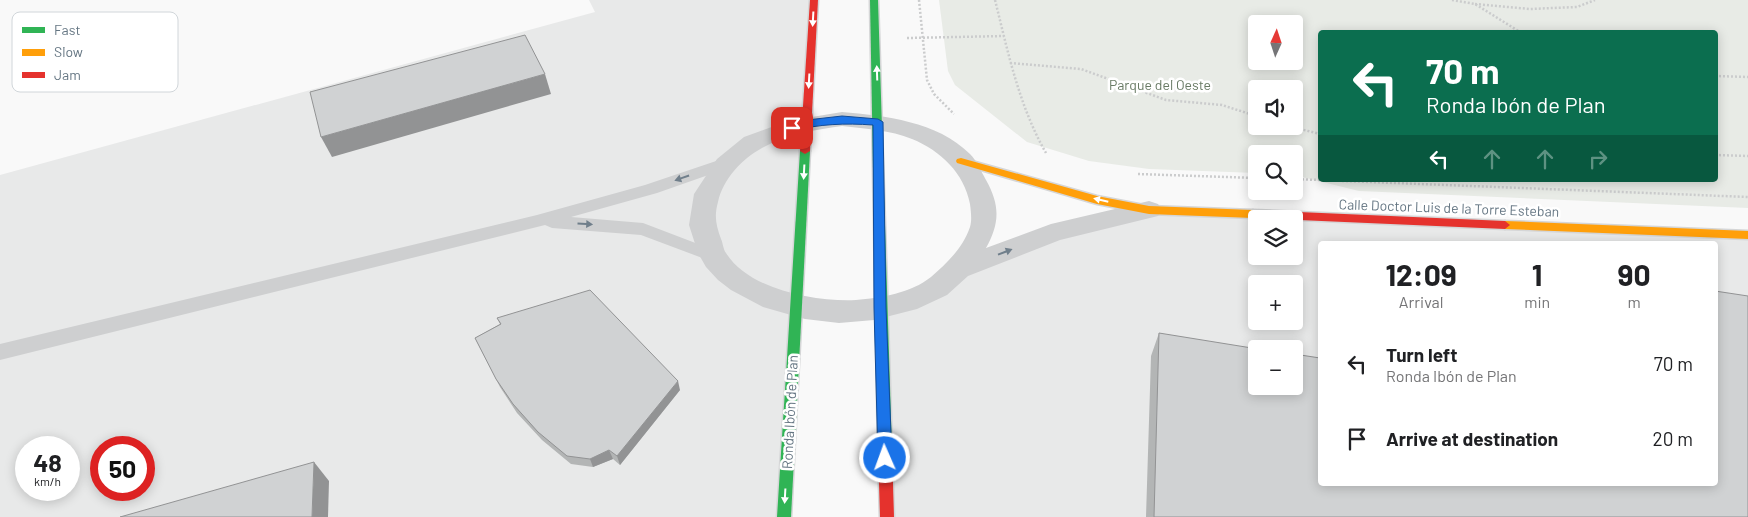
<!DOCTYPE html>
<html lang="en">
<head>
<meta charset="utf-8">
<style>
	:root { --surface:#fff; --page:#f2f2f2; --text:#202124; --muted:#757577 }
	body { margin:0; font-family:Barlow,sans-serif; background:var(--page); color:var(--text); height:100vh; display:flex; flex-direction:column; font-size:19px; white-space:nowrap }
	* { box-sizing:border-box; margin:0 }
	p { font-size:16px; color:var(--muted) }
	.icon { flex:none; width:28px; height:28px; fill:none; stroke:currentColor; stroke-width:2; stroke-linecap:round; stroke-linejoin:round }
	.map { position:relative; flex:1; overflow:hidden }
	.side { position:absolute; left:1318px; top:241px; width:400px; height:245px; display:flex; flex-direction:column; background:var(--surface); border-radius:5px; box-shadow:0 2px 12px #0003 }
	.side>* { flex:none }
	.banner { position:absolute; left:1318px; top:30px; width:400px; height:152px; border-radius:5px; box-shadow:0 2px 12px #0003; background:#0b6e4f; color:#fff; overflow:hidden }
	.needle { width:32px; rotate:3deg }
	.controls { position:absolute; left:1248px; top:15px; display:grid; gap:10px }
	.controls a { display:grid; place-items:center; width:55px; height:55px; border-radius:5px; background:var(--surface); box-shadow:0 2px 12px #0003; font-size:25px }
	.speed { position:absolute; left:15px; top:436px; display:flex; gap:10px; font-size:25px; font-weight:700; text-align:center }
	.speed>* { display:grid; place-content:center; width:65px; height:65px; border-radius:50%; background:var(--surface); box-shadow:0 2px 12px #0003; line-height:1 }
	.speed small { font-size:12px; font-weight:400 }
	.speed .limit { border:8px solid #d22; background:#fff; color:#111 }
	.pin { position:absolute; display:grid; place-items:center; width:42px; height:42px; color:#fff; margin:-21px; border-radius:10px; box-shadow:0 2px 8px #0006 }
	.me { position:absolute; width:55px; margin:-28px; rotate:358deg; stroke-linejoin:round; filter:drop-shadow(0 0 4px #0008) }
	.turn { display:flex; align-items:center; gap:18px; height:105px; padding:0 25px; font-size:22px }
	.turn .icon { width:65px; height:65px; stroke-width:2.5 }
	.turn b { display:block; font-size:35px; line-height:42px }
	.lanes { display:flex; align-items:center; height:48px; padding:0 25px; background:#0003; justify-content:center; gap:25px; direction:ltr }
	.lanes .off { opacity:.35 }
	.eta { display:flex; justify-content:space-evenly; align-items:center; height:85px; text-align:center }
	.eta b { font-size:30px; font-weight:700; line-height:35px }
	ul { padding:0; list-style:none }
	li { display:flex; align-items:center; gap:15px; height:75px; padding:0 25px }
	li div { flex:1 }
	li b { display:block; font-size:19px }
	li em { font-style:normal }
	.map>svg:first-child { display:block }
	.built { fill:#e8e9e9; fill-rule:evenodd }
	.green { fill:#e8ebe6; fill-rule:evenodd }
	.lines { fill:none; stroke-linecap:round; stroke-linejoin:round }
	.fast-casing { stroke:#d5d6d7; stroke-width:3 }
	.slow-casing { stroke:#d5d6d7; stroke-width:3 }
	.jam-casing { stroke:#d5d6d7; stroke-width:3 }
	.path { stroke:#cbcccd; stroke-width:2.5; stroke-dasharray:2 2; stroke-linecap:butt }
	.lane { fill:#cecfd0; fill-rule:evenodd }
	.street { fill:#cecfd0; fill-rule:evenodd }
	.fast { fill:#30b455; fill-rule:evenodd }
	.slow { fill:#ff9f0a; fill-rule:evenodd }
	.jam { fill:#e5322d; fill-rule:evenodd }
	.wall { fill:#b3b5b5 }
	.shaded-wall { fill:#929394 }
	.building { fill:#d0d2d3; stroke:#929394 }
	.oneway { fill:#fff }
	.oneway2 { fill:#707f8b }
	.route { fill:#1a73e8; stroke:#114b97 }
	.labels { text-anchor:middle; stroke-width:5; stroke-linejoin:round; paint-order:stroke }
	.park-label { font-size:14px; fill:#687a64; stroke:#fff }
	.street-label { font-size:14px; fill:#657683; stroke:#fff }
	.key { fill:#fff; stroke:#d1d6da; stroke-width:1 }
	.key-label { font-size:14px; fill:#657683 }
</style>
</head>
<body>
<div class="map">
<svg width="1748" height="517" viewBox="0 0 1748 517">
	<rect width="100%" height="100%" fill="#f9f9f9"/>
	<g class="built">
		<path d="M 589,0 L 812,0 L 783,517 L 0,517 L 0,175 L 595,12 ZM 26,448 L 69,448 L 69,490 L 26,490 ZM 101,448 L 144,448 L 144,490 L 101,490 Z"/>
		<path d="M 1144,214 L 1748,232 L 1748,517 L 887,517 L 881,311 L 1003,252 ZM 1256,219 L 1294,219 L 1294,256 L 1256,256 ZM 1320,244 L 1715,244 L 1715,484 L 1320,484 ZM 1256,284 L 1294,284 L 1294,321 L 1256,321 ZM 1256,349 L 1294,349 L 1294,386 L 1256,386 Z"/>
	</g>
	<path class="green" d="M 939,0 L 1748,0 L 1748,208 L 1359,191 L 1294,175 L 1294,154 L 1256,154 L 1256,173 L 1149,169 L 1089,161 L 1027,142 L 955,85 L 948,71 ZM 1256,24 L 1294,24 L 1294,61 L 1256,61 ZM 1320,32 L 1715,32 L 1715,180 L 1320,180 ZM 1256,89 L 1294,89 L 1294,126 L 1256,126 Z"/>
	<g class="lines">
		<g class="fast-casing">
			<g id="fast">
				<polygon points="870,0 878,0 892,450 890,454 885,456 880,454 878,450"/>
				<polygon points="805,148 810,151 791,517 777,517 800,151"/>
			</g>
		</g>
		<g class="slow-casing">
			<g id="slow">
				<polygon points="961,158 1097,196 1149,206 1253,210 1258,214 1253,218 1149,214 1097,204 957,163 956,161 957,159"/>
				<polygon points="1505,221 1748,231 1748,239 1505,229 1500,225"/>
			</g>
		</g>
		<g class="jam-casing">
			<g id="jam">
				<polygon points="810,0 818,0 810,151 805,154 800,151"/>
				<polygon points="1253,210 1505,221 1510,225 1505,229 1253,218 1248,214"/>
				<polygon points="885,444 890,446 892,450 894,517 880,517 878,450 880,446"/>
			</g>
		</g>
		<g class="path">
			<polyline points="919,0 927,80 934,94 954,114"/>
			<path d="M 995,0 C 1008,52 1019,106 1046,153"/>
			<polyline points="1452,0 1475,4 1520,32"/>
			<polyline points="1475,4 1530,9 1577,7 1595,0"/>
			<polyline points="907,38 1004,36"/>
			<polyline points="1010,63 1081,69 1166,100 1222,105 1256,116"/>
			<polyline points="1715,76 1748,77"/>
			<polyline points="1288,126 1320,134"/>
			<polyline points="1715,155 1748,156"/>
			<polyline points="1138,174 1256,178"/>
			<polyline points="1294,179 1748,197"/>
		</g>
		<polygon class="lane" points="728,157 734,158 736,162 734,166 657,193 571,217 643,223 719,252 722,256 719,260 713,262 641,235 552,228 545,225 0,360 0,344 537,215 645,185"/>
		<path class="street" d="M 842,112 C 885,116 937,121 970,154 C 977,161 981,171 986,180 C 1000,205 1000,223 986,248 L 1051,224 L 1149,201 L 1158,204 L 1162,210 L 1158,216 L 1060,240 L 968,276 L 947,295 L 917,309 L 874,320 L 839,323 L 805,319 L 763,307 L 731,290 L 718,280 L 706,267 L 698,253 L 689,225 L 694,194 L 717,159 L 744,137 L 788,121 ZM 842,126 C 866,129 890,130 912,139 C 941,151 964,173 970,204 C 971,212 972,220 970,227 C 963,248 947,263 931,277 C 911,293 881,298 856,300 C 816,302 749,290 726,253 C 723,249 723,243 721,239 C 716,225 714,216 718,202 C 723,179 742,159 762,148 C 787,134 814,130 842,126 Z"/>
		<use href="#fast" class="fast"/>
		<use href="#slow" class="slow"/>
		<use href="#jam" class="jam"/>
	</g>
	<g class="wall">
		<polygon points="497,318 680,390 620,465 613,459 593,467 571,464 542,440 517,413 500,387 475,338 500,324"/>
		<polygon points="1159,333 1748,517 1146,517 1151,356"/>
	</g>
	<g class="shaded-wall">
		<polygon points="545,74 551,94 332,157 321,137"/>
		<polygon points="678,381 680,390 620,465 617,456"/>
		<polygon points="609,450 613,459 593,467 590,459"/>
		<polygon points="314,462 329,481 328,517 312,517"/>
	</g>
	<g class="building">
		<polygon points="525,35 545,74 321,137 310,92"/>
		<polygon points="590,290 678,381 617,456 609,450 590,459 567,456 538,432 513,404 496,379 475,338 501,324 497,318"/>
		<polygon points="1715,291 1748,296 1748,517 1154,517 1159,333 1258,349 1256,349 1256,386 1294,386 1294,354 1320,358 1320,484 1715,484"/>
		<polygon points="314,462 312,517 120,517"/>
	</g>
	<defs><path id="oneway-solid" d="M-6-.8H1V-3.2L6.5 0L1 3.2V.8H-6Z" transform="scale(1.25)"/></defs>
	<g class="oneway">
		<use href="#oneway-solid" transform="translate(813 19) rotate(93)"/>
		<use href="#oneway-solid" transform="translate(877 73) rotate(-92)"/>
		<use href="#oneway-solid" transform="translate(809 81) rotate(93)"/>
		<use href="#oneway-solid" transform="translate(804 172) rotate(93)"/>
		<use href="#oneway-solid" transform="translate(1101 200) rotate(-167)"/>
		<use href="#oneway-solid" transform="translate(785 496) rotate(93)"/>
	</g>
	<g class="oneway2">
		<use href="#oneway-solid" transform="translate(682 178) rotate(161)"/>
		<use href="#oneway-solid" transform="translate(585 224) rotate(3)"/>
		<use href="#oneway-solid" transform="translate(1005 252) rotate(-21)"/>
	</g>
	<path class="route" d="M 842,116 L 878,119 L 883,122 L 886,308 L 892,458 L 890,462 L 885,464 L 880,462 L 878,458 L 874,308 L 873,125 C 845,123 819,124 792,131 L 787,128 L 788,126 L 807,120 Z"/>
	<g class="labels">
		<g class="park-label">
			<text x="1160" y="90">Parque del Oeste</text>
		</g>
		<g class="street-label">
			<text transform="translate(1449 208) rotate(2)" y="5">Calle Doctor Luis de la Torre Esteban</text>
			<text transform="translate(790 412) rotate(-87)" y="5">Ronda Ibón de Plan</text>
		</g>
	</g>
	<rect x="12" y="12" width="166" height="80" rx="8" class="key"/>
	<rect x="22" y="27" width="23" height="6" fill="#30b455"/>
	<rect x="22" y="49" width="23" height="7" fill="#ff9f0a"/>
	<rect x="22" y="72" width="23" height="6" fill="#e5322d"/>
	<g class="key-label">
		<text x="54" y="35">Fast</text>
		<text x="54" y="57">Slow</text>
		<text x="54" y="80">Jam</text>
	</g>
</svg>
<div class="controls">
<a><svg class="needle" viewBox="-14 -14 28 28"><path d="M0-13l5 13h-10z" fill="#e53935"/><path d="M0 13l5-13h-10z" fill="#757577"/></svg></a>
<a><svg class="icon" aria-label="sound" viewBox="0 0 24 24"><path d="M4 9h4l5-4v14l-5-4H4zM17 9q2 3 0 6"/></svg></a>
<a><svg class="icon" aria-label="search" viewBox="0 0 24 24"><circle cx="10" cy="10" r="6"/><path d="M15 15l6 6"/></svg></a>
<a><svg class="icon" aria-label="layers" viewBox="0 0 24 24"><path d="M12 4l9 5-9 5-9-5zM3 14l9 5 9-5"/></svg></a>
<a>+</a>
<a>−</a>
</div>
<div class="speed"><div>48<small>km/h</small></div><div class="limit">50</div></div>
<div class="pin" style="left:792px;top:128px;background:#d93025"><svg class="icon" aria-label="arrive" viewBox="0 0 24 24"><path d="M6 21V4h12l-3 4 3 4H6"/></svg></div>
<svg class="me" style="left:885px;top:458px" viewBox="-20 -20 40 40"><circle r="17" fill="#1a73e8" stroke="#fff" stroke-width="3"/><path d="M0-11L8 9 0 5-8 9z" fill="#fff"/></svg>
<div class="banner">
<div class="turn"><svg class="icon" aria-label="left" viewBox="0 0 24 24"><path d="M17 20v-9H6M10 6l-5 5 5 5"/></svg><div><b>70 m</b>Ronda Ibón de Plan</div></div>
<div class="lanes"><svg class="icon" aria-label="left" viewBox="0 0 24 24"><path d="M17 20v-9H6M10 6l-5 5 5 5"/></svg><svg class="icon off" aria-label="ahead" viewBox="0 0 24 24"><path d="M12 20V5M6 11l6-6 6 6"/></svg><svg class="icon off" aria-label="ahead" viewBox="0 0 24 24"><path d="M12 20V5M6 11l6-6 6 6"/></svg><svg class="icon off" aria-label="right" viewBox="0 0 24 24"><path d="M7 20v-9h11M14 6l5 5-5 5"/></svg></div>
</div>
<section class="side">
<div class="eta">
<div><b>12:09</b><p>Arrival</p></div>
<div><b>1</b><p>min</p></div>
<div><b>90</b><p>m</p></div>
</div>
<ul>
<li><svg class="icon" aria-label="left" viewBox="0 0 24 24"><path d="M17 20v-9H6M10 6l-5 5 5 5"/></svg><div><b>Turn left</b><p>Ronda Ibón de Plan</p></div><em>70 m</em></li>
<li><svg class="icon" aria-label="arrive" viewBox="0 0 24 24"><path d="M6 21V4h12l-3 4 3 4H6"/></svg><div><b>Arrive at destination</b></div><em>20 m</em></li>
</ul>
</section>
</div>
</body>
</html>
